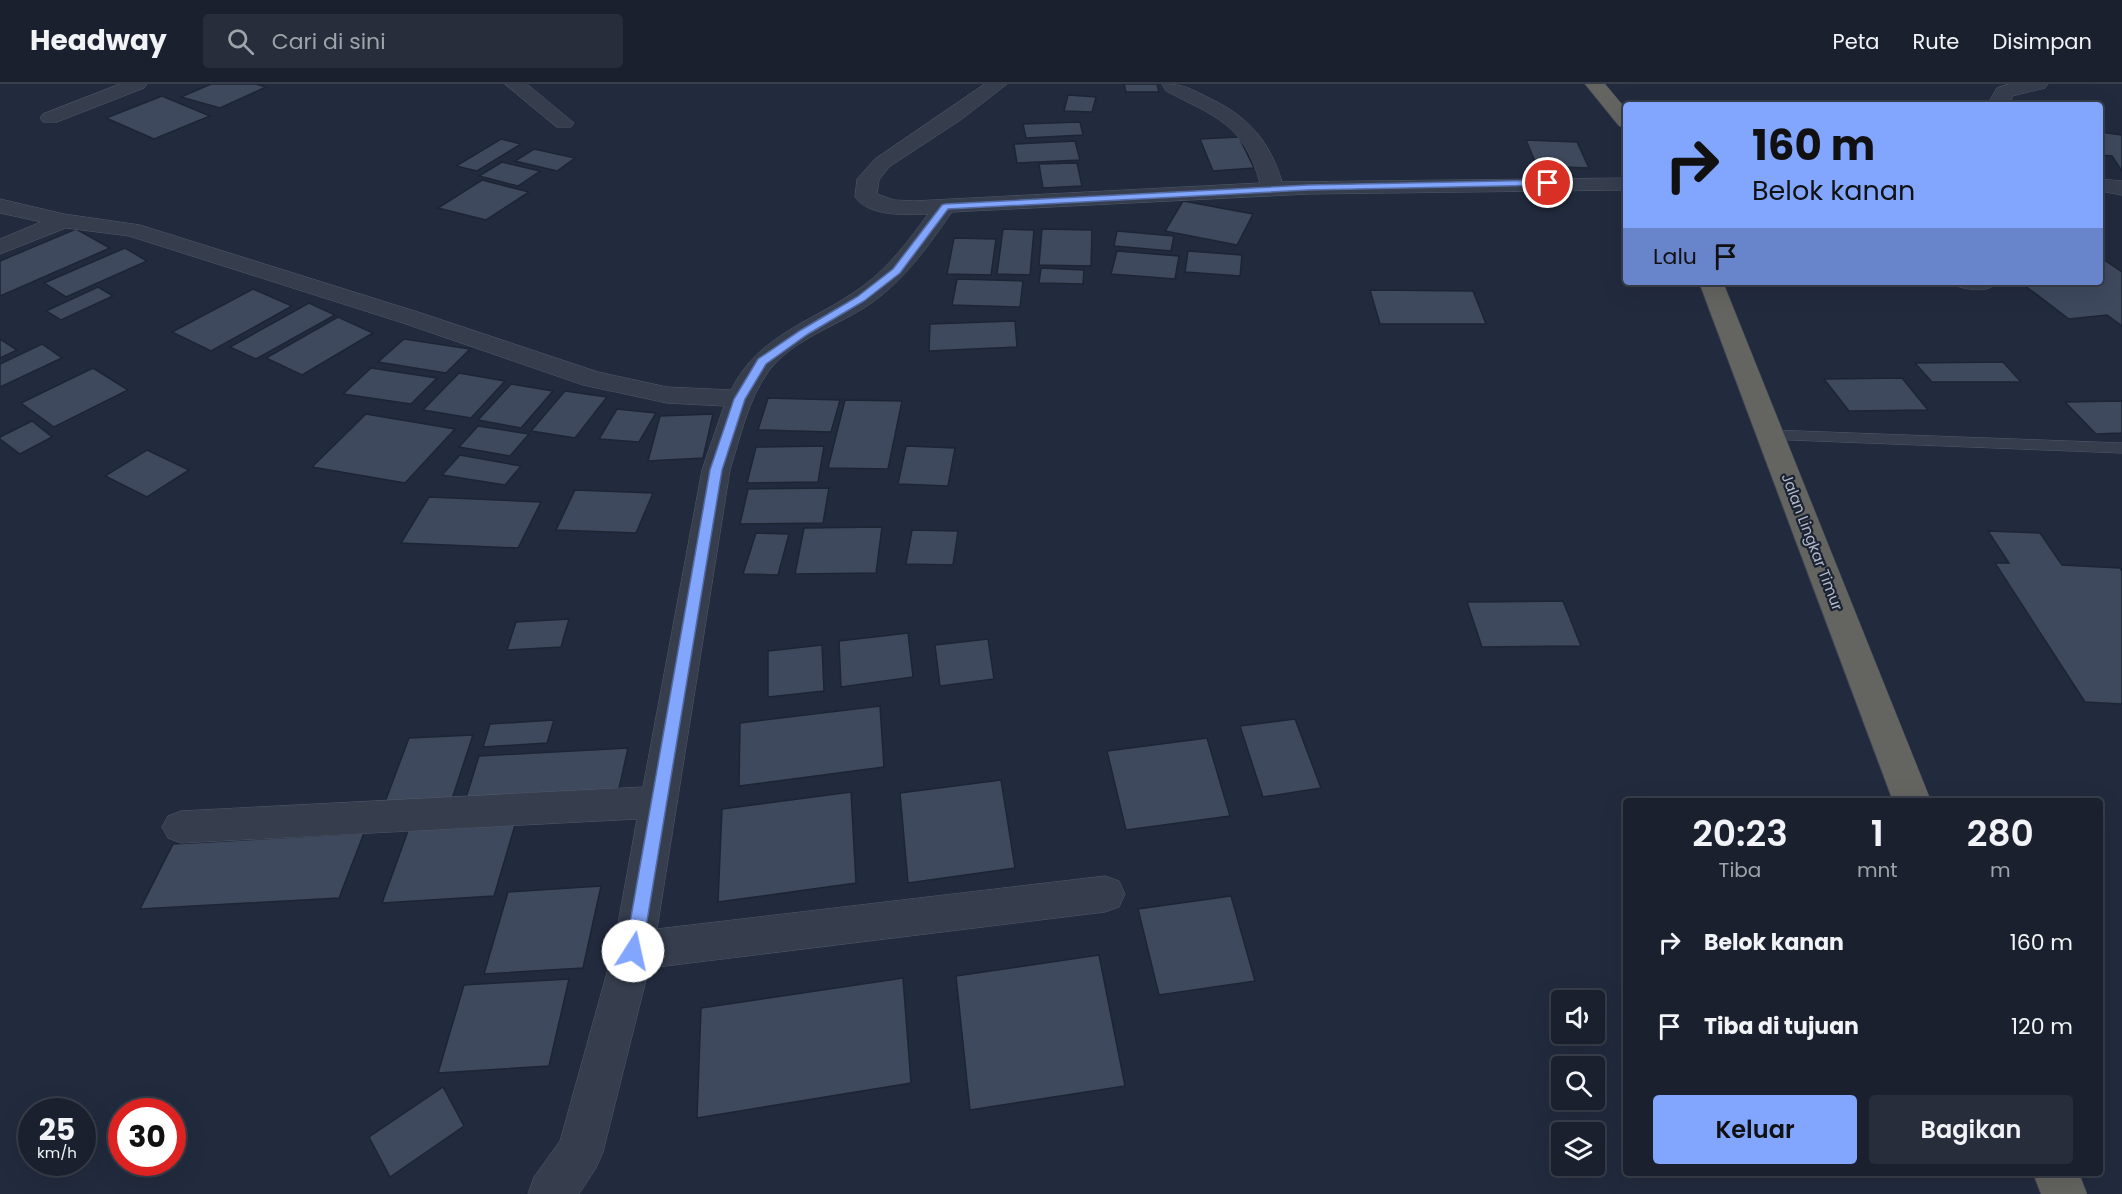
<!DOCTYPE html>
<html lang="id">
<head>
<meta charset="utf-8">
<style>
	:root { --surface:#1a202e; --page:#272d3a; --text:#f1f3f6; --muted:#9fa3aa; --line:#383e4a; --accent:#82a6fe }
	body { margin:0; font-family:Poppins,sans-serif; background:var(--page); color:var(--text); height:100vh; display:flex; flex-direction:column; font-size:22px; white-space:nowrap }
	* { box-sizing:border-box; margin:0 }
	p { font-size:20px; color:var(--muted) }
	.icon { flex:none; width:33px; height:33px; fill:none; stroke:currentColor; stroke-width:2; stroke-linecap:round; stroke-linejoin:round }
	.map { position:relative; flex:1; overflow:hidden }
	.panel { position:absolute; left:1623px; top:714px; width:480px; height:378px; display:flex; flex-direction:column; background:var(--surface); border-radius:6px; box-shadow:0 6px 24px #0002,0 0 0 2px var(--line) }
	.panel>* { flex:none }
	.top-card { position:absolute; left:1623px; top:18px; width:480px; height:183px; border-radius:6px; box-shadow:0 6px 24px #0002,0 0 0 2px var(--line); background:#82a6fe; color:#111; overflow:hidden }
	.fabs { position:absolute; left:1551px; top:906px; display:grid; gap:12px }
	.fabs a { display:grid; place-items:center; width:54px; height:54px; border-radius:6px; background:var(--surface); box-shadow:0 6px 24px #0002,0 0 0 2px var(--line); font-size:30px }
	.speed { position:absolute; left:18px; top:1014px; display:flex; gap:12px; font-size:30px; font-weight:700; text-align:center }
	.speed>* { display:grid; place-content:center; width:78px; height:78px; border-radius:50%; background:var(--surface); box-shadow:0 6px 24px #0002,0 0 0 2px var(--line); line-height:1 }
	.speed small { font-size:15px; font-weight:400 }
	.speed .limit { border:9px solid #d22; background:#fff; color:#111 }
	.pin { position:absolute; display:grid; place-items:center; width:51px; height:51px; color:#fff; margin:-26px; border:3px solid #fff; border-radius:50%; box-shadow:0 2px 6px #0007 }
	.me { position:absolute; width:66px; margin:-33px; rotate:10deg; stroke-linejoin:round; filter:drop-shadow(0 0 4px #0008) }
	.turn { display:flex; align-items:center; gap:21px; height:126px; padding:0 30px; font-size:27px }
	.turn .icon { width:78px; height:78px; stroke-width:2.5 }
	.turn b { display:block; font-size:42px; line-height:51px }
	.then { display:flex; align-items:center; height:57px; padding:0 30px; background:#0003; gap:12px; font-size:22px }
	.eta { display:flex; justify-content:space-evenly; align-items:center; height:102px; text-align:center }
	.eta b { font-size:36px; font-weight:600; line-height:42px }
	.primary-button { display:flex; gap:12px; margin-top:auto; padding:12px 30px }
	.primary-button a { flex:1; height:69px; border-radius:6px; background:var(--accent); color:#111; font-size:24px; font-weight:600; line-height:69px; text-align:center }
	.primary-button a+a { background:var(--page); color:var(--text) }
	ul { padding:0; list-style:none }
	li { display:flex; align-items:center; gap:18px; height:84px; padding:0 30px }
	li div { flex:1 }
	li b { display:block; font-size:22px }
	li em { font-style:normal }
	header { display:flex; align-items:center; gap:36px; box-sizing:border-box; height:84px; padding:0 30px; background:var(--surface); border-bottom:2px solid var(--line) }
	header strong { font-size:28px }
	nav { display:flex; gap:33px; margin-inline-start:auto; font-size:21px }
	.search { width:420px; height:54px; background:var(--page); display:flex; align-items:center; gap:15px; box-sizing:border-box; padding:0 21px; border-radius:6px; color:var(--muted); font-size:22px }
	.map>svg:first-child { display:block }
	.building { fill:#3e495e; stroke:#1d2535; stroke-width:1.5 }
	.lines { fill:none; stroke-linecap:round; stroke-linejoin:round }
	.service-casing { stroke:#515969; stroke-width:1 }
	.minor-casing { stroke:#515969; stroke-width:1 }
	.trunk-casing { stroke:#3e4656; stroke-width:1 }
	.service { fill:#363e4e; fill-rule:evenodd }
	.minor { fill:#363e4e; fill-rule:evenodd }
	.trunk { fill:#646460; fill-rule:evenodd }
	.route { fill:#82a6fe; stroke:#546ca5; stroke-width:1.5 }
	.labels { text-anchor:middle; stroke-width:4.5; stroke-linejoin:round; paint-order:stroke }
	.street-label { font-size:15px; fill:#b2b9c9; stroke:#1b2333 }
</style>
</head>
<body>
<header>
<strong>Headway</strong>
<div class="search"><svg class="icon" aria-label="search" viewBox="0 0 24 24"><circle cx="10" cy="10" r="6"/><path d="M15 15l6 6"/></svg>Cari di sini</div>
<nav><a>Peta</a><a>Rute</a><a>Disimpan</a></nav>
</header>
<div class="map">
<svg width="2122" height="1110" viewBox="0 0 2122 1110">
	<rect width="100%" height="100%" fill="#222b3e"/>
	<g class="building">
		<polygon points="211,0 256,0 266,3 220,24 181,13"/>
		<polygon points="1124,0 1157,0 1159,8 1126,8"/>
		<polygon points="1068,11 1096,13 1092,28 1064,27"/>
		<polygon points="162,12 210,32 154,55 106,34"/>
		<polygon points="1080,38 1083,51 1026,54 1023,40"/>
		<polygon points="2100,48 2122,51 2122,87 2112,72 2100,71"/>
		<polygon points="1239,53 1254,84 1213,87 1200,55"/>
		<polygon points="501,55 521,60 477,87 456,82"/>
		<polygon points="1526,56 1577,58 1589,84 1537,82"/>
		<polygon points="1075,57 1080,76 1017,79 1014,60"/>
		<polygon points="534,65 575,74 557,87 515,77"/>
		<polygon points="502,78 540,87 518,102 479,92"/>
		<polygon points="1077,79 1082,102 1043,104 1039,80"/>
		<polygon points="482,96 529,108 486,136 438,124"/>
		<polygon points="1183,117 1253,130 1237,161 1165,147"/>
		<polygon points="76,145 110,164 0,212 0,177"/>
		<polygon points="1003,145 1034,146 1030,191 997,190"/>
		<polygon points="1042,145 1092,146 1091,182 1039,181"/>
		<polygon points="1117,147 1174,152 1171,167 1114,162"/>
		<polygon points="954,154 996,155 991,191 947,190"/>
		<polygon points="125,164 147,177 66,213 44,199"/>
		<polygon points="1117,167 1179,172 1175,195 1111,190"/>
		<polygon points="1188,167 1242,171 1240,192 1185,188"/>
		<polygon points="2100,173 2122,188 2122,242 2107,231 2069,235 2020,198 2100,198"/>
		<polygon points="1041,184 1084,186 1083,200 1039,199"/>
		<polygon points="957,195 1023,197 1020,223 952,221"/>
		<polygon points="98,203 113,212 61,236 46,227"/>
		<polygon points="253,205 292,222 211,267 172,248"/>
		<polygon points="1370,206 1473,207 1486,240 1380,240"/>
		<polygon points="309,219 335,231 256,275 230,263"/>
		<polygon points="338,233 373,249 302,291 266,274"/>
		<polygon points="1015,237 1017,263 929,267 930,240"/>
		<polygon points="0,255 17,266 0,274"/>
		<polygon points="404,255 470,265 446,289 378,278"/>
		<polygon points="42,260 62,274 0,303 0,280"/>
		<polygon points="2003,278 2021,298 1932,298 1915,279"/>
		<polygon points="93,284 128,306 54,343 21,319"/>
		<polygon points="371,284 437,294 411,320 343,310"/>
		<polygon points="459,289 505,297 471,334 423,326"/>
		<polygon points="1902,294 1928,326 1849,327 1824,295"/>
		<polygon points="511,300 553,307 521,344 478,336"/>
		<polygon points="565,307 607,313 575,354 531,347"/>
		<polygon points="768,314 840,316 831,348 758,346"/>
		<polygon points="845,316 902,317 888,385 828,384"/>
		<polygon points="2122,317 2122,349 2096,350 2065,318"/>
		<polygon points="617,325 656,329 639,358 599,355"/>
		<polygon points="366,330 455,345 405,399 312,383"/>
		<polygon points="713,330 703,374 648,377 660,332"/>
		<polygon points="32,337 52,353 20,370 0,355 0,353"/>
		<polygon points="478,342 529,350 510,372 459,363"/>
		<polygon points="824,362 818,398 747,399 756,363"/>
		<polygon points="906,362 955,364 948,402 898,400"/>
		<polygon points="147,366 189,386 147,413 105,392"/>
		<polygon points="460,371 521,382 505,401 442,391"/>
		<polygon points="829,404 823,439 740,440 748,405"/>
		<polygon points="575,406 653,409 636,449 556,446"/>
		<polygon points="429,413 541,418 518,464 401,459"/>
		<polygon points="882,443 876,489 795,490 804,444"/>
		<polygon points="912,446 958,447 953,481 906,480"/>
		<polygon points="1988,447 2040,449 2062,481 2120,484 2122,487 2122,620 2085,618 1995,479 2009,479"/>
		<polygon points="756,449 789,450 778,491 743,490"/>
		<polygon points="1563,517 1581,562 1482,563 1467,518"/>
		<polygon points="569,535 561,563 507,566 516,538"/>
		<polygon points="908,549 913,593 841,603 839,557"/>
		<polygon points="988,555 994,595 940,602 935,561"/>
		<polygon points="822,561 824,607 768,613 768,567"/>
		<polygon points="880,622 884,683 739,702 740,639"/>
		<polygon points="1295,635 1321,704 1263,713 1240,642"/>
		<polygon points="554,636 547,659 483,663 490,640"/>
		<polygon points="473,651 452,715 385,718 409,654"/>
		<polygon points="1207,654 1230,732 1126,746 1107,667"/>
		<polygon points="628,664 618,709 465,717 479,672"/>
		<polygon points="1001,696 1015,784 908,799 900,709"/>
		<polygon points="851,708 856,799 718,818 722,725"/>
		<polygon points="516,738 494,812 382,819 409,744"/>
		<polygon points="364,749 339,814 140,825 173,760"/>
		<polygon points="601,802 583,884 484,890 508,808"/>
		<polygon points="1231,812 1255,897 1159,911 1138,825"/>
		<polygon points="1099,871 1125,1002 970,1026 956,892"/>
		<polygon points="903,894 911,999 697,1034 701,924"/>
		<polygon points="569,895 549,982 438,989 464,901"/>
		<polygon points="443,1003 464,1042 390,1093 369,1053"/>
	</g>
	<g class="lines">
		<g class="service-casing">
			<g id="service">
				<path d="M 1949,198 L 1987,198 L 1993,202 C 1985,209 1957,205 1949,198 Z"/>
				<polygon points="1771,346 2122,359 2122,369 1765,355 1763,351 1765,347"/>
			</g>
		</g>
		<g class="minor-casing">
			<g id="minor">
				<polygon points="120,0 147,0 144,4 57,38 43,38 40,34 43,30"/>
				<polygon points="505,0 527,0 574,39 571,43 557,43"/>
				<path d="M 985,0 L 1007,0 L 962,35 L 889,83 L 879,96 L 877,110 L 894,116 L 914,117 L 1260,99 C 1244,40 1216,33 1166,7 L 1162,0 C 1185,0 1191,5 1211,15 C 1249,33 1270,58 1282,98 L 1626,94 L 1626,106 L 1308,110 L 952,128 C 928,162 905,196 870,220 C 838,242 792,255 768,288 C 748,316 740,354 730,386 L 657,845 L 1105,792 L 1119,797 L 1125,810 L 1119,823 L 1105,828 L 649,884 L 603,1068 L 596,1084 L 579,1110 L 528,1110 L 534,1093 L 560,1057 L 613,867 L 637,735 L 181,759 L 168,754 L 162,743 L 168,732 L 181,727 L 643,703 L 702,386 L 724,322 L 667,319 L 583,301 L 403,239 L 129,152 L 66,144 L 0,170 L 0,155 L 41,138 L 0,129 L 0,115 L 64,130 L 140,141 L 421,229 L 598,288 L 667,303 L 731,306 C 759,249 816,237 863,202 C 890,182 909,156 928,130 C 907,131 869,133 855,113 L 857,95 L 875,75 Z"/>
				<polygon points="2009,0 2048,0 2045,4 2012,12 2011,21 1991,21 1990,16 1997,4"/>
				<polygon points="2100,95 2122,97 2122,111 2100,107"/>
			</g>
		</g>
		<g class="trunk-casing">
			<g id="trunk">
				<polygon points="1585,0 1605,0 1626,25 1626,44 1619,42"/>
				<polygon points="1699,198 1723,198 1931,717 1893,717"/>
				<polygon points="2033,1089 2079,1089 2087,1110 2041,1110"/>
			</g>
		</g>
		<use href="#service" class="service"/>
		<use href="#minor" class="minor"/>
		<use href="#trunk" class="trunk"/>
	</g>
	<polygon class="route" points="1548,96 1552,99 1551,101 1308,106 948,125 900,189 864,217 808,250 766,280 745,315 722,386 642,867 639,872 633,874 627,872 625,867 710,386 734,315 758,275 801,246 857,213 893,185 942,121 945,120 1308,101"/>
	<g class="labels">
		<g class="street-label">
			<text transform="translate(1812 458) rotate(69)" y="5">Jalan Lingkar Timur</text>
		</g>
	</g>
</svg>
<div class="fabs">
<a><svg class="icon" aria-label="sound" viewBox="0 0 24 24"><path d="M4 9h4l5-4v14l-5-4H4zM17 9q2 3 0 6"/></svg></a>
<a><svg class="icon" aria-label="search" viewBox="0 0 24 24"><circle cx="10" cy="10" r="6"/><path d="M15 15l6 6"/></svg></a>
<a><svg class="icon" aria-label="layers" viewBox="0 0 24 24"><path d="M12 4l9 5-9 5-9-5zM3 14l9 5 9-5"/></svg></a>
</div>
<div class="speed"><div>25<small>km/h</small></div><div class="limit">30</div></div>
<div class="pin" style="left:1548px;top:99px;background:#d93025"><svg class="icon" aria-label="arrive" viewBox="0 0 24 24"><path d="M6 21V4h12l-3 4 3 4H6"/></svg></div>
<svg class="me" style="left:633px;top:867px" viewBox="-20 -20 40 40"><circle r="19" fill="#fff"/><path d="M0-13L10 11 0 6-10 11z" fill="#82a6fe"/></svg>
<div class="top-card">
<div class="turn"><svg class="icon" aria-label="right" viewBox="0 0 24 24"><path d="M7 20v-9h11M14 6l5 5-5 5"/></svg><div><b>160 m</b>Belok kanan</div></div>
<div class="then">Lalu<svg class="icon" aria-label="arrive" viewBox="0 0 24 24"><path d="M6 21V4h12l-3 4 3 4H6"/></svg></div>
</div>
<section class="panel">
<div class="eta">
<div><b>20:23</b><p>Tiba</p></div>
<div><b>1</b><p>mnt</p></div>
<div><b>280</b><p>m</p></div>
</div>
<ul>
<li><svg class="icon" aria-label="right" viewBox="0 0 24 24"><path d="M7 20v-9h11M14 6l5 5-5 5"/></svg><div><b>Belok kanan</b></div><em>160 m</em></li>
<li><svg class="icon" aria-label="arrive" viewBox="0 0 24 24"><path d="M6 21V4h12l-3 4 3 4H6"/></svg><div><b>Tiba di tujuan</b></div><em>120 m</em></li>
</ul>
<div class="primary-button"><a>Keluar</a><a>Bagikan</a></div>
</section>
</div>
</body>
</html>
